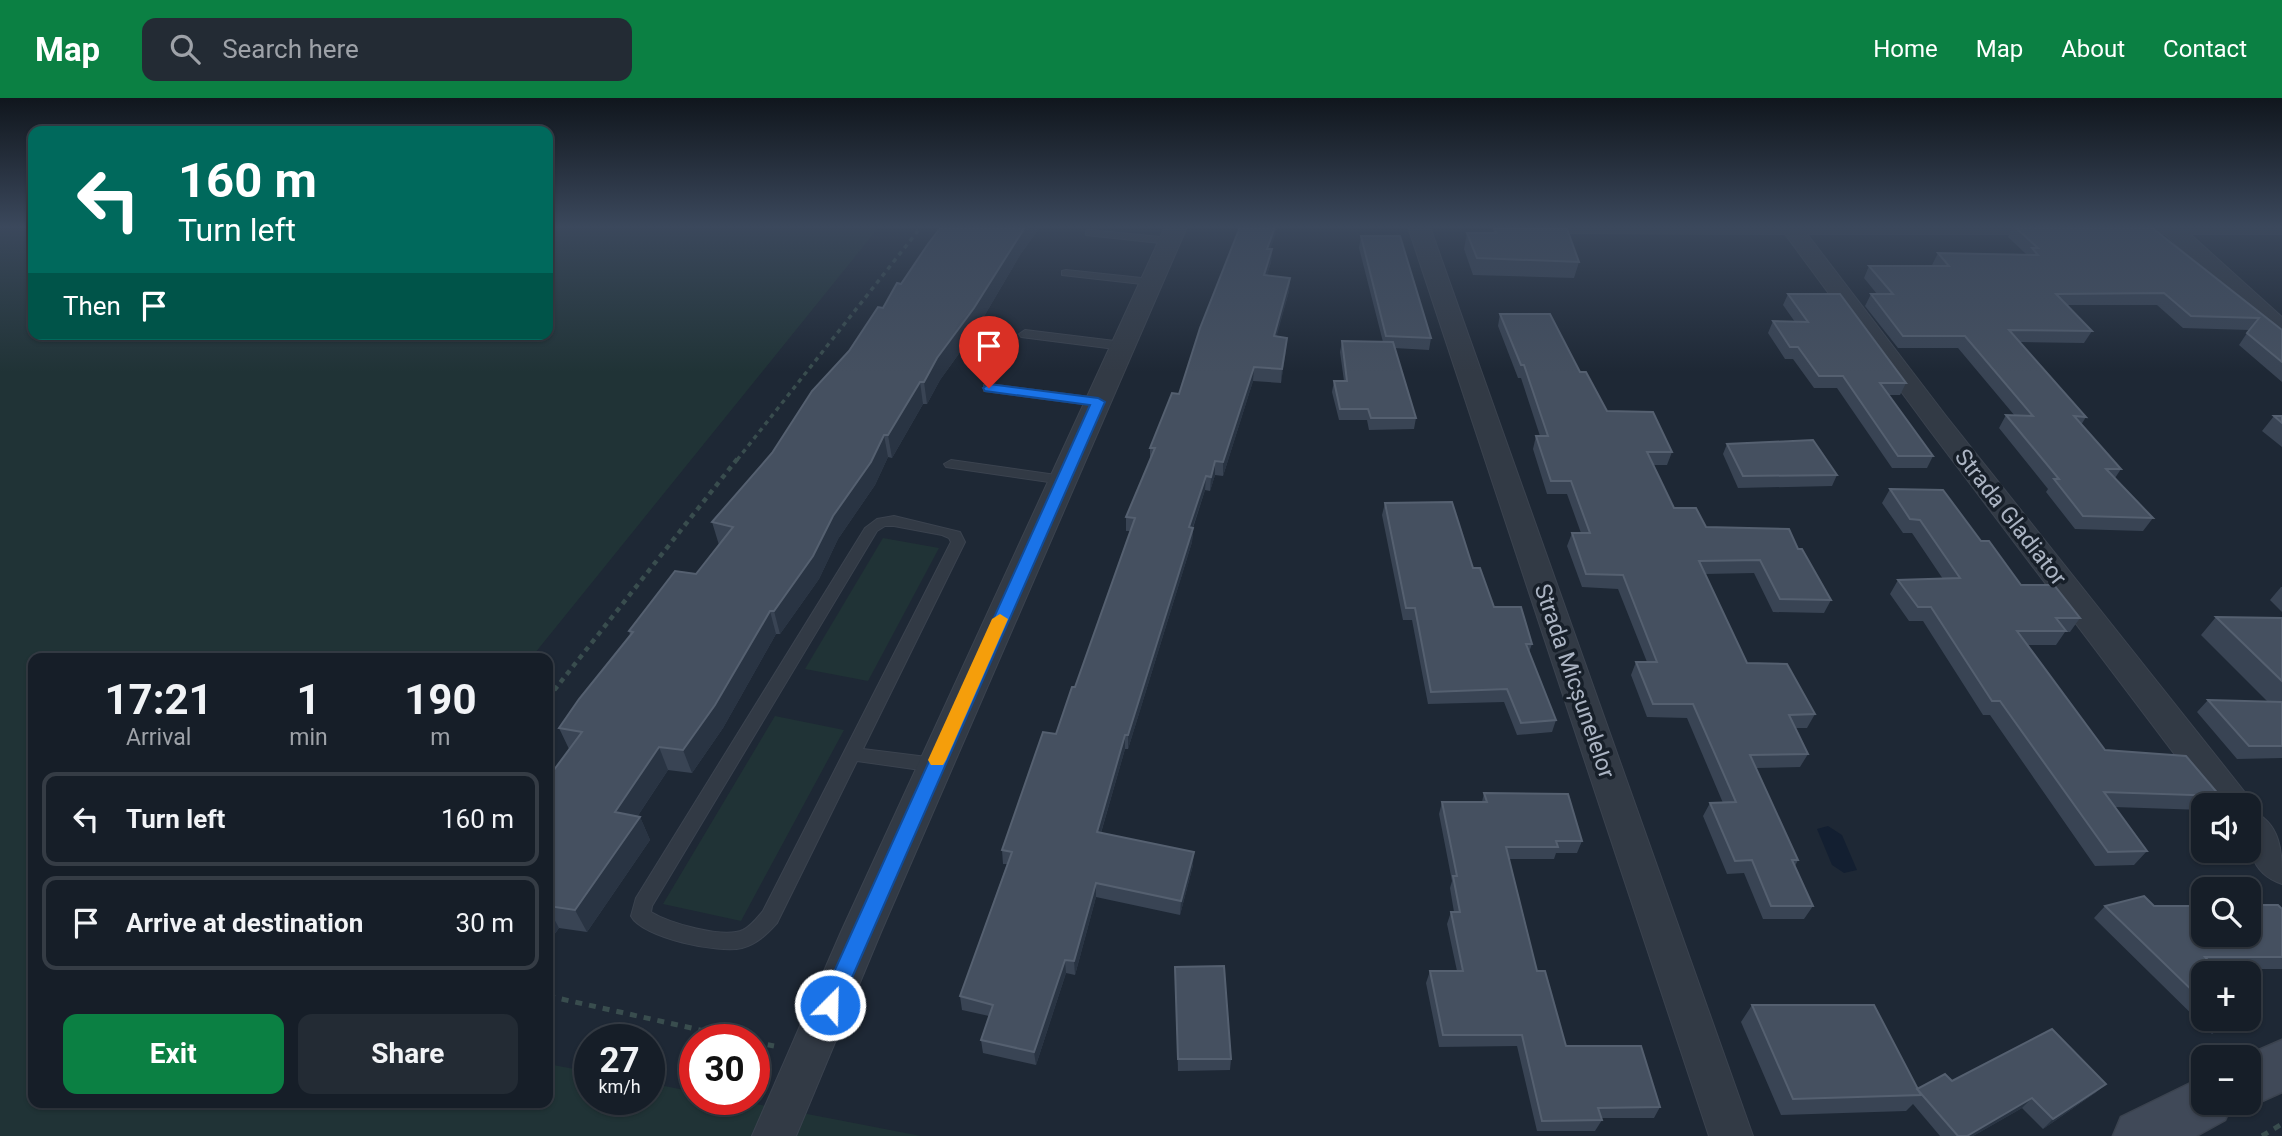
<!DOCTYPE html>
<html lang="en">
<head>
<meta charset="utf-8">
<style>
	:root { --surface:#161e28; --page:#232b34; --text:#f1f3f6; --muted:#9ea2a8; --line:#353c45; --accent:#0b8043 }
	body { margin:0; font-family:Roboto,sans-serif; background:var(--page); color:var(--text); height:100vh; display:flex; flex-direction:column; font-size:26px; white-space:nowrap }
	* { box-sizing:border-box; margin:0 }
	p { font-size:23px; color:var(--muted) }
	.icon { flex:none; width:38px; height:38px; fill:none; stroke:currentColor; stroke-width:2; stroke-linecap:round; stroke-linejoin:round }
	.map { position:relative; flex:1; overflow:hidden }
	.panel { position:absolute; left:28px; top:555px; width:525px; height:455px; display:flex; flex-direction:column; background:var(--surface); border-radius:14px; box-shadow:0 2px 5px #0004,0 0 0 2px var(--line) }
	.panel>* { flex:none }
	.banner { position:absolute; left:28px; top:28px; width:525px; height:214px; border-radius:14px; box-shadow:0 2px 5px #0004,0 0 0 2px var(--line); background:#00695c; color:#fff; overflow:hidden }
	.tools { position:absolute; left:2191px; top:695px; display:grid; gap:14px }
	.tools a { display:grid; place-items:center; width:70px; height:70px; border-radius:14px; background:var(--surface); box-shadow:0 2px 5px #0004,0 0 0 2px var(--line); font-size:35px }
	.speed { position:absolute; left:574px; top:926px; display:flex; gap:14px; font-size:35px; font-weight:700; text-align:center }
	.speed>* { display:grid; place-content:center; width:91px; height:91px; border-radius:50%; background:var(--surface); box-shadow:0 2px 5px #0004,0 0 0 2px var(--line); line-height:1 }
	.speed small { font-size:18px; font-weight:400 }
	.speed .limit { border:10px solid #d22; background:#fff; color:#111 }
	.pin { position:absolute; display:grid; place-items:center; width:60px; height:60px; color:#fff; margin:-72px -30px; border-radius:50% 50% 50% 0; rotate:-45deg; box-shadow:0 0 7px #0007 }
	.pin .icon { rotate:45deg }
	.me { position:absolute; width:77px; margin:-38px; rotate:23deg; stroke-linejoin:round; filter:drop-shadow(0 0 5px #0008) }
	.turn { display:flex; align-items:center; gap:24px; height:147px; padding:0 35px; font-size:32px }
	.turn .icon { width:91px; height:91px; stroke-width:2.5 }
	.turn b { display:block; font-size:49px; line-height:60px }
	.then { display:flex; align-items:center; height:66px; padding:0 35px; background:#0003; gap:14px; font-size:26px }
	.eta { display:flex; justify-content:space-evenly; align-items:center; height:119px; text-align:center }
	.eta b { font-size:42px; font-weight:700; line-height:49px }
	.button { display:flex; gap:14px; margin-top:auto; padding:14px 35px }
	.button a { flex:1; height:80px; border-radius:14px; background:var(--accent); color:#fff; font-size:28px; font-weight:700; line-height:80px; text-align:center }
	.button a+a { background:var(--page); color:var(--text) }
	ul { padding:0; list-style:none }
	li { display:flex; align-items:center; gap:21px; height:94px; margin:0 14px 10px; padding:0 21px; border:4px solid var(--line); border-radius:14px }
	li div { flex:1 }
	li b { display:block; font-size:26px }
	li em { font-style:normal }
	header { display:flex; align-items:center; gap:42px; box-sizing:border-box; height:98px; padding:0 35px; background:var(--accent); color:#fff }
	header strong { font-size:33px }
	nav { display:flex; gap:38px; margin-inline-start:auto; font-size:24px }
	.search { width:490px; height:63px; background:var(--page); display:flex; align-items:center; gap:18px; box-sizing:border-box; padding:0 24px; border-radius:14px; color:var(--muted); font-size:26px }
	.map>svg:first-child { display:block }
	.green { fill:#203336 }
	.water { fill:#131f31 }
	.lines { fill:none; stroke-linecap:round; stroke-linejoin:round }
	.lane-casing { stroke:#3b434f; stroke-width:2 }
	.street-casing { stroke:#3b434f; stroke-width:2 }
	.secondary-casing { stroke:#3b434f; stroke-width:3 }
	.path-far2 { stroke:#394d4e; stroke-width:3.5; stroke-dasharray:4.5 4.5; stroke-linecap:butt }
	.path-far1 { stroke:#394d4e; stroke-width:4.5; stroke-dasharray:5 5; stroke-linecap:butt }
	.path { stroke:#394d4e; stroke-width:5; stroke-dasharray:7 7; stroke-linecap:butt }
	.lane { fill:#323a45; fill-rule:evenodd }
	.street { fill:#323a45; fill-rule:evenodd }
	.secondary { fill:#404958; fill-rule:evenodd }
	.wall { fill:#394454 }
	.shaded-wall { fill:#293443 }
	.building { fill:#455060; stroke:#556070; stroke-width:2 }
	.route { fill:#1a73e8; stroke:#114b97; stroke-width:2 }
	.slow { fill:#f59e0b }
	.labels { text-anchor:middle; stroke-width:7; stroke-linejoin:round; paint-order:stroke }
	.street-label { font-size:23px; fill:#abb4c3; stroke:#171f29 }
</style>
</head>
<body>
<header>
<strong>Map</strong>
<div class="search"><svg class="icon" aria-label="search" viewBox="0 0 24 24"><circle cx="10" cy="10" r="6"/><path d="M15 15l6 6"/></svg>Search here</div>
<nav><a>Home</a><a>Map</a><a>About</a><a>Contact</a></nav>
</header>
<div class="map">
<svg width="2282" height="1038" viewBox="0 0 2282 1038">
	<rect width="100%" height="100%" fill="#1e2835"/>
	<g class="green">
		<polygon points="0,129 33,129 33,236 548,236 548,129 879,129 531,560 33,560 33,1004 548,1004 548,966 590,974 590,1001 649,1001 649,985 695,994 695,1001 730,1001 921,1038 0,1038"/>
		<polygon points="883,440 939,450 868,583 805,571"/>
		<polygon points="775,618 844,632 741,823 663,806"/>
	</g>
	<polygon class="water" points="1828,728 1842,737 1857,772 1844,775 1832,767 1817,731"/>
	<g class="lines">
		<g class="lane-casing">
			<g id="lane">
				<polygon points="1090,132 1170,140 1175,143 1170,146 1086,137 1086,133"/>
				<polygon points="1066,172 1151,181 1157,184 1151,187 1062,177 1062,173"/>
				<polygon points="1025,232 1123,244 1129,248 1123,252 1021,239 1019,236"/>
				<polygon points="989,286 1098,300 1104,304 1098,308 984,293 984,287"/>
				<polygon points="951,362 1063,378 1070,382 1063,386 946,369 944,366"/>
				<path d="M 894,418 L 960,434 L 965,444 L 863,651 L 935,660 L 941,662 L 944,667 L 941,672 L 935,674 L 857,663 L 777,825 C 767,836 757,846 742,850 C 720,856 642,840 631,818 L 636,800 L 865,430 L 877,421 ZM 885,428 L 894,428 L 942,437 L 949,440 L 951,444 L 763,813 C 757,820 751,828 743,832 C 723,841 669,825 651,814 L 652,808 L 877,433 Z"/>
			</g>
		</g>
		<g class="street-casing">
			<g id="street">
				<polygon points="1165,129 1187,129 881,834 796,1038 752,1038 841,834"/>
				<polygon points="1408,129 1430,129 1753,1038 1709,1038"/>
				<path d="M 1518,129 L 2066,129 L 2064,135 L 2056,136 L 1807,136 L 1946,318 L 2247,697 L 2252,707 L 2250,712 C 2282,725 2282,754 2282,786 C 2244,773 2249,741 2249,707 L 2213,707 L 1928,330 L 1785,136 L 1529,135 L 1521,134 Z"/>
				<polygon points="2101,129 2282,129 2282,136 2190,136 2282,219 2282,239 2273,237 2165,136 2111,136 2103,135"/>
			</g>
		</g>
		<g class="secondary-casing">
			<g id="secondary">
				<polygon points="2282,942 2282,994 2249,1009 2239,1004 2249,1004 2249,959 2243,959"/>
				<polygon points="2203,979 2203,1004 2233,1004 2225,1022 2196,1038 2113,1038 2121,1019"/>
			</g>
		</g>
		<polyline class="path-far2" points="737,362 921,129"/>
		<polyline class="path-far1" points="548,600 738,360"/>
		<g class="path">
			<polyline points="548,898 745,942"/>
			<polyline points="754,944 774,948"/>
			<polyline points="2262,1038 2282,1026"/>
		</g>
		<use href="#lane" class="lane"/>
		<use href="#street" class="street"/>
		<use href="#secondary" class="secondary"/>
	</g>
	<g class="wall">
		<polygon points="941,129 1040,129 1020,157 976,232 940,282 927,306 923,306 892,360 888,359 875,387 838,441 819,481 780,536 776,536 723,630 692,675 668,672 637,719 640,719 650,742 587,834 559,830 548,845 548,680 569,651 559,630 630,537 629,533 696,476 719,447 712,424 772,355 883,210"/>
		<polygon points="1278,129 1270,151 1272,151 1271,164 1267,177 1290,180 1289,193 1276,239 1287,240 1281,285 1253,283 1223,378 1215,377 1210,393 1205,392 1193,430 1192,444 1128,651 1125,651 1101,735 1193,767 1180,817 1096,799 1075,877 1066,875 1036,967 983,955 981,942 989,918 962,912 960,898 1007,766 1003,766 1002,752 1056,636 1075,589 1130,433 1126,433 1126,419 1150,363 1150,350 1179,296"/>
		<polygon points="2013,129 2151,129 2282,232 2282,284 2239,247 2249,232 2183,230 2157,207 2067,207 2092,233 2084,245 2020,244 2086,319 2081,327 2121,371 2115,380 2153,420 2143,433 2075,431 2046,394 2048,391 1999,330 2006,317 2015,318 1958,250 1898,250 1865,208 1871,196 1877,196 1864,180 1869,168 1933,168 1932,167 1938,155 2026,156 2008,139"/>
		<polygon points="1494,130 1579,164 1574,180 1473,177 1464,151 1467,135 1493,135"/>
		<polygon points="1361,138 1431,240 1429,252 1394,250 1416,320 1414,331 1369,332 1367,322 1339,322 1332,294 1334,283 1344,283 1340,254 1342,243 1383,244 1359,150"/>
		<polygon points="1788,196 1906,285 1900,297 1889,297 1933,358 1927,370 1892,370 1837,290 1814,290 1793,261 1785,261 1768,235 1773,223 1795,224 1783,207"/>
		<polygon points="1500,216 1580,274 1607,313 1672,354 1667,367 1653,367 1674,410 1706,429 1798,451 1831,502 1824,515 1773,514 1754,475 1705,476 1747,565 1815,616 1807,630 1795,630 1808,656 1800,669 1756,670 1798,762 1795,768 1813,808 1804,821 1763,821 1744,775 1727,776 1703,718 1710,705 1723,705 1687,620 1647,619 1631,577 1636,564 1647,564 1618,491 1582,489 1567,448 1572,435 1581,435 1567,396 1547,396 1533,351 1536,338 1540,338 1521,280 1518,280 1498,228"/>
		<polygon points="2274,318 2282,318 2282,349 2262,333"/>
		<polygon points="1727,346 1837,377 1832,388 1738,390 1723,356"/>
		<polygon points="1890,391 1981,443 2021,487 2080,520 2070,534 2065,534 2056,547 2028,547 2105,652 2220,698 2211,707 2203,707 2203,712 2114,709 2147,753 2134,767 2095,768 1990,617 1983,617 1923,523 1909,523 1890,496 1898,482 1943,481 1912,435 1903,435 1882,405"/>
		<polygon points="1385,405 1473,470 1494,509 1532,546 1529,554 1556,622 1552,634 1517,637 1504,604 1428,606 1412,522 1403,522 1382,417"/>
		<polygon points="2281,489 2282,489 2282,514 2270,502"/>
		<polygon points="2216,519 2282,520 2282,660 2237,661 2197,614 2208,602 2268,604 2201,537"/>
		<polygon points="1484,695 1582,743 1577,755 1556,755 1554,761 1509,761 1537,873 1566,948 1660,1009 1654,1020 1601,1020 1602,1022 1595,1033 1537,1033 1517,948 1439,949 1426,885 1430,873 1457,873 1447,826 1451,814 1454,814 1450,790 1452,783 1439,716 1442,704 1482,704"/>
		<polygon points="2105,808 2282,811 2282,871 2216,871 2203,875 2203,920 2234,920 2212,936 2094,820"/>
		<polygon points="1175,869 1231,961 1230,972 1178,973"/>
		<polygon points="1752,907 1918,991 1952,983 2106,986 2095,995 2043,1031 2022,1010 1973,1038 1940,1038 1913,1006 1906,1013 1781,1017 1741,924"/>
	</g>
	<g class="shaded-wall">
		<polygon points="1025,129 1040,129 1020,157 976,232 940,282 927,306 924,284 937,260"/>
		<polygon points="1275,129 1278,129 1266,163 1267,151"/>
		<polygon points="1272,151 1271,164 1263,190 1264,177"/>
		<polygon points="1290,180 1289,193 1273,252 1274,238"/>
		<polygon points="1287,240 1286,253 1281,285 1282,271"/>
		<polygon points="1254,269 1253,283 1223,378 1223,364"/>
		<polygon points="920,284 923,306 892,360 888,337"/>
		<polygon points="884,337 888,359 875,387 838,441 819,481 780,536 774,513"/>
		<polygon points="1215,363 1215,377 1210,393 1211,379"/>
		<polygon points="1206,378 1205,392 1188,443 1189,429"/>
		<polygon points="1193,430 1192,444 1128,651 1128,637"/>
		<polygon points="770,513 776,536 723,630 692,675 683,652"/>
		<polygon points="1125,637 1125,651 1097,748 1097,734"/>
		<polygon points="659,649 668,672 625,737 615,714"/>
		<polygon points="640,719 650,742 587,834 575,812"/>
		<polygon points="1194,754 1193,767 1180,817 1181,803"/>
		<polygon points="1096,785 1096,799 1075,877 1074,863"/>
		<polygon points="548,810 559,830 548,845"/>
		<polygon points="1065,862 1066,875 1036,967 1034,954"/>
		<polygon points="2106,986 2095,995 2043,1031 2053,1021"/>
		<polygon points="2032,1000 2022,1010 1973,1038 1967,1038"/>
	</g>
	<g class="building">
		<polygon points="941,129 1025,129 974,210 937,260 924,284 920,284 888,337 884,337 871,364 833,418 813,458 774,513 770,513 715,607 683,652 659,649 615,714 640,719 575,812 548,808 548,680 582,634 559,630 579,601 633,534 629,533 675,473 696,476 733,429 712,424 772,355 812,293 849,253 878,209 883,210 897,185 901,186 928,146"/>
		<polygon points="1240,129 1275,129 1267,151 1272,151 1264,177 1290,180 1274,238 1287,240 1282,271 1254,269 1223,364 1215,363 1211,379 1206,378 1189,429 1193,430 1128,637 1125,637 1097,734 1194,754 1181,803 1096,785 1074,863 1065,862 1034,954 981,942 993,907 960,898 1012,754 1002,752 1043,634 1056,636 1072,589 1075,589 1135,420 1126,419 1155,350 1150,350 1172,295 1179,296 1200,230"/>
		<polygon points="2015,129 2151,129 2282,232 2282,264 2247,235 2259,220 2191,218 2164,195 2056,196 2092,233 2009,232 2086,319 2074,318 2121,371 2106,371 2153,420 2083,418 2054,381 2059,381 2006,317 2033,318 1965,238 1903,238 1871,196 1893,196 1869,168 1949,168 1938,155 2038,157 2032,150 2038,150"/>
		<polygon points="1494,130 1567,131 1579,164 1477,160 1467,135 1496,135"/>
		<polygon points="1361,138 1400,138 1431,240 1386,238"/>
		<polygon points="1788,196 1840,196 1906,285 1880,285 1933,358 1898,358 1843,278 1819,278 1798,249 1790,249 1773,223 1808,224"/>
		<polygon points="1500,216 1550,216 1580,274 1586,274 1607,313 1653,314 1672,354 1647,354 1674,410 1696,410 1706,429 1789,431 1798,451 1802,451 1831,502 1780,501 1760,462 1699,463 1747,565 1787,566 1815,616 1789,617 1808,656 1750,657 1798,762 1792,762 1813,808 1771,808 1752,762 1735,763 1710,705 1736,704 1693,606 1653,606 1636,564 1657,564 1623,477 1586,476 1572,435 1590,435 1571,383 1551,383 1536,338 1548,338 1524,267 1521,267"/>
		<polygon points="1342,243 1393,244 1416,320 1371,320 1368,311 1340,311 1334,283 1347,283"/>
		<polygon points="2274,318 2282,318 2282,325"/>
		<polygon points="1813,342 1837,377 1743,378 1727,346"/>
		<polygon points="1890,391 1943,392 1981,443 1989,443 2021,487 2054,487 2080,520 2056,520 2066,533 2017,533 2105,652 2186,658 2220,698 2104,694 2147,753 2108,754 2000,603 1992,603 1931,509 1918,509 1898,482 1960,480 1920,422 1910,421"/>
		<polygon points="1452,404 1473,470 1480,470 1494,509 1521,509 1532,546 1526,546 1556,622 1521,625 1507,591 1431,594 1415,510 1406,510 1385,405"/>
		<polygon points="2216,519 2282,520 2282,583"/>
		<polygon points="2208,602 2282,604 2282,648 2249,648"/>
		<polygon points="1484,695 1568,696 1582,743 1556,743 1558,749 1506,749 1537,873 1545,873 1566,948 1641,948 1660,1009 1598,1010 1602,1022 1542,1023 1522,937 1443,937 1430,873 1463,873 1451,814 1460,814 1453,778 1457,778 1442,704 1487,704"/>
		<polygon points="2144,798 2154,808 2203,808 2203,836 2249,836 2249,807 2278,807 2282,811 2282,859 2205,859 2220,875 2203,875 2203,903 2105,808"/>
		<polygon points="1224,868 1231,961 1178,961 1175,869"/>
		<polygon points="1752,907 1874,907 1921,997 1793,1001"/>
		<polygon points="2221,920 2232,920 2226,925"/>
		<polygon points="2052,931 2106,986 2053,1021 2032,1000 1967,1038 1958,1038 1917,991 1945,976 1952,983"/>
	</g>
	<linearGradient id="sky" x2="0" y2="1"><stop stop-color="#10161d"/><stop offset="0.47" stop-color="#3b485c"/><stop offset="1" stop-color="#3b485c" stop-opacity="0"/></linearGradient>
	<rect width="2282" height="274" fill="url(#sky)"/>
	<polygon class="route" points="989,286 1098,300 1105,304 840,907 837,914 830,917 822,914 819,907 1090,307 985,293 983,290"/>
	<polygon class="slow" points="1000,516 1008,521 946,662 943,667 931,667 928,662 992,521"/>
	<g class="labels">
		<g class="street-label">
			<text transform="translate(2011 419) rotate(52)" y="8">Strada Gladiator</text>
			<text transform="translate(1575 583) rotate(71)" y="8">Strada Micșunelelor</text>
		</g>
	</g>
</svg>
<div class="tools">
<a><svg class="icon" aria-label="sound" viewBox="0 0 24 24"><path d="M4 9h4l5-4v14l-5-4H4zM17 9q2 3 0 6"/></svg></a>
<a><svg class="icon" aria-label="search" viewBox="0 0 24 24"><circle cx="10" cy="10" r="6"/><path d="M15 15l6 6"/></svg></a>
<a>+</a>
<a>−</a>
</div>
<div class="speed"><div>27<small>km/h</small></div><div class="limit">30</div></div>
<div class="pin" style="left:989px;top:290px;background:#d93025"><svg class="icon" aria-label="arrive" viewBox="0 0 24 24"><path d="M6 21V4h12l-3 4 3 4H6"/></svg></div>
<svg class="me" style="left:830px;top:907px" viewBox="-20 -20 40 40"><circle r="17" fill="#1a73e8" stroke="#fff" stroke-width="3"/><path d="M0-11L8 9 0 5-8 9z" fill="#fff"/></svg>
<div class="banner">
<div class="turn"><svg class="icon" aria-label="left" viewBox="0 0 24 24"><path d="M17 20v-9H6M10 6l-5 5 5 5"/></svg><div><b>160 m</b>Turn left</div></div>
<div class="then">Then<svg class="icon" aria-label="arrive" viewBox="0 0 24 24"><path d="M6 21V4h12l-3 4 3 4H6"/></svg></div>
</div>
<section class="panel">
<div class="eta">
<div><b>17:21</b><p>Arrival</p></div>
<div><b>1</b><p>min</p></div>
<div><b>190</b><p>m</p></div>
</div>
<ul>
<li><svg class="icon" aria-label="left" viewBox="0 0 24 24"><path d="M17 20v-9H6M10 6l-5 5 5 5"/></svg><div><b>Turn left</b></div><em>160 m</em></li>
<li><svg class="icon" aria-label="arrive" viewBox="0 0 24 24"><path d="M6 21V4h12l-3 4 3 4H6"/></svg><div><b>Arrive at destination</b></div><em>30 m</em></li>
</ul>
<div class="button"><a>Exit</a><a>Share</a></div>
</section>
</div>
</body>
</html>
